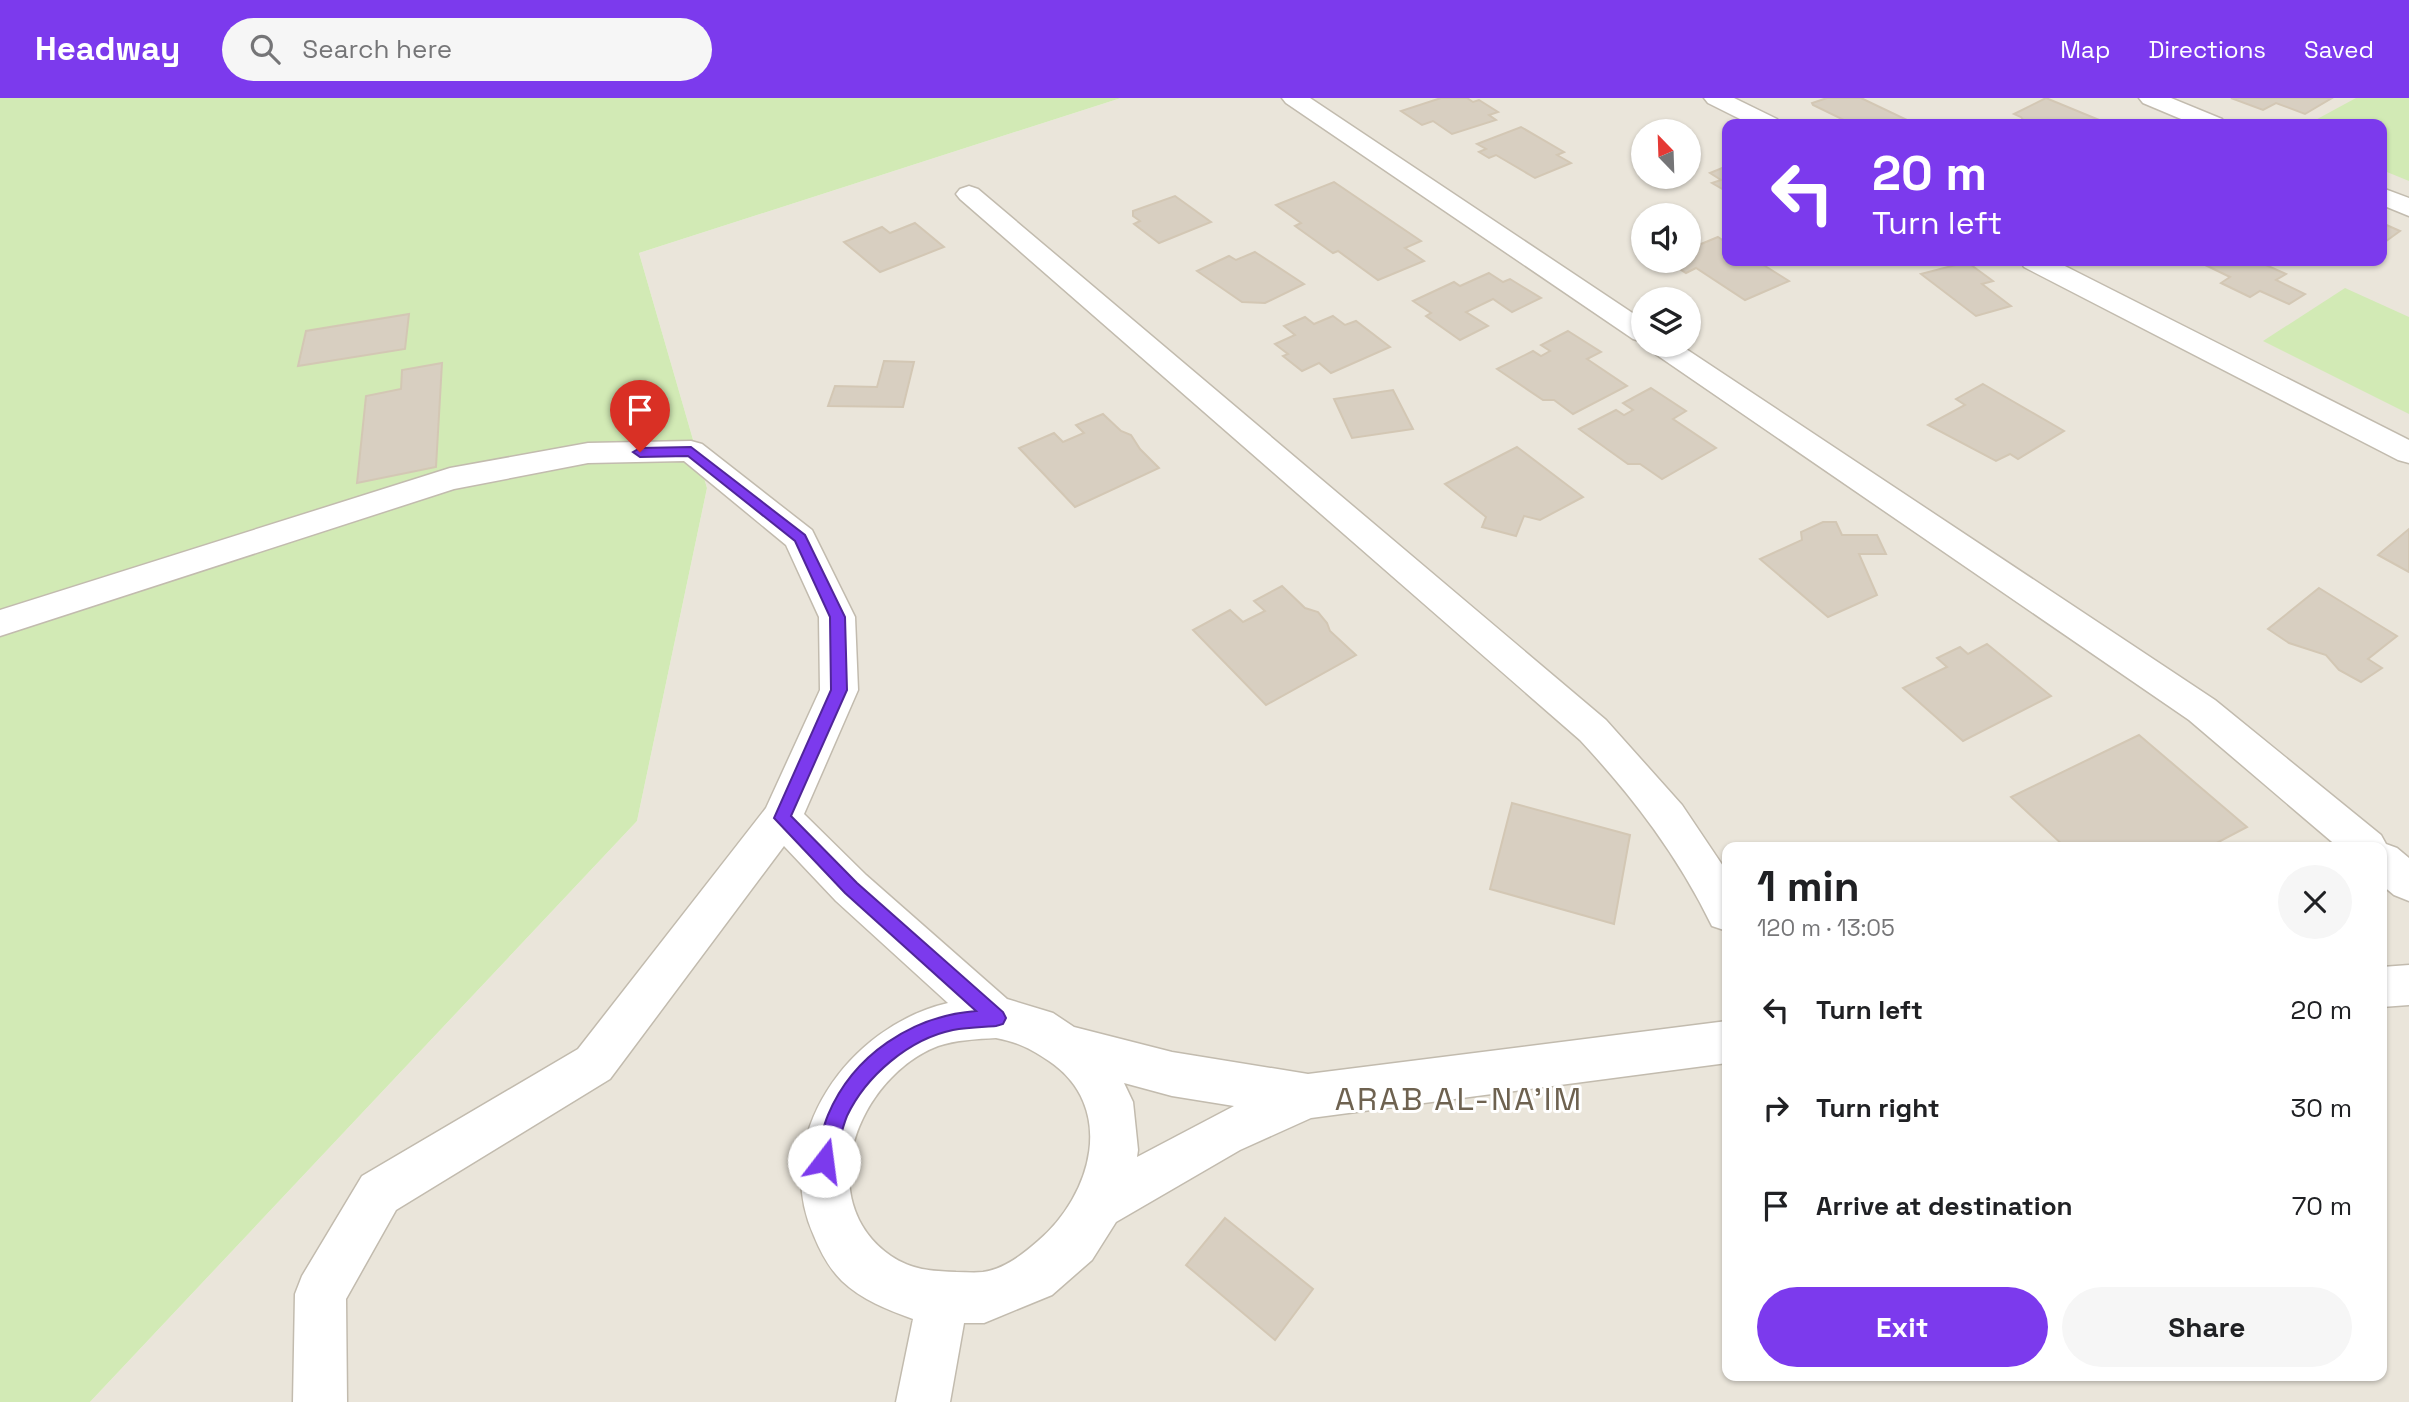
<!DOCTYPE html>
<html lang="en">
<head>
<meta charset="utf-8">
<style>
	:root { --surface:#fff; --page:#f6f6f6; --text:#202124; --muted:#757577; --accent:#7c3aed }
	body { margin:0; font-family:"Space Grotesk",sans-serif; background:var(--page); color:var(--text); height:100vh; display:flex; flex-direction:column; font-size:26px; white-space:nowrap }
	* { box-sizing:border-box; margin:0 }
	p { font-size:23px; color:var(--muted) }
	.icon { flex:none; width:38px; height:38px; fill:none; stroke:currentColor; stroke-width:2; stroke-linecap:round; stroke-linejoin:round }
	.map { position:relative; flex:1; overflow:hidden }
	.side { position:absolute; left:1722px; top:744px; width:665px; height:539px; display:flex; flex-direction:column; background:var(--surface); border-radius:14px; box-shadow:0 2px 5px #0004 }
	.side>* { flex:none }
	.banner { position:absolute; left:1722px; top:21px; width:665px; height:147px; border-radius:14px; box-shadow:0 2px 5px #0004; background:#7c3aed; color:#fff; overflow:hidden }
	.needle { width:46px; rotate:337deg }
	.tools { position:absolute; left:1631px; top:21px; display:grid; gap:14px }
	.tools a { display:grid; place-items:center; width:70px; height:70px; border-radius:50%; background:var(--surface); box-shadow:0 2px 5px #0004; font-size:35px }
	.pin { position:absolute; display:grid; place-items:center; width:60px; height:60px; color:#fff; margin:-72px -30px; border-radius:50% 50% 50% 0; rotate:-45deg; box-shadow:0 0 7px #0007 }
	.pin .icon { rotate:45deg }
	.me { position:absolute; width:77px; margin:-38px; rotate:15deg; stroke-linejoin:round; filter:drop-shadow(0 0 5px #0008) }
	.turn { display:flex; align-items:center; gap:24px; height:147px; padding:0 35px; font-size:32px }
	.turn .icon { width:91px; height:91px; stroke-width:2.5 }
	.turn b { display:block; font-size:49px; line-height:60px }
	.round { display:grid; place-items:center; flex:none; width:74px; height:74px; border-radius:37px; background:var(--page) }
	.head { display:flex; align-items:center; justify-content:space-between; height:119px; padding:0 35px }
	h1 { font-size:42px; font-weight:600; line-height:52px }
	.primary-button { display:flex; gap:14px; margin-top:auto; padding:14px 35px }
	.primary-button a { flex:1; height:80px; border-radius:42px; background:var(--accent); color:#fff; font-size:28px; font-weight:600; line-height:80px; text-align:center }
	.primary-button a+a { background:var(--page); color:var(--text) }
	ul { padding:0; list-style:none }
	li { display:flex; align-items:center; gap:21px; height:98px; padding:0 35px }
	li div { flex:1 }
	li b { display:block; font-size:26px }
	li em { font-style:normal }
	header { display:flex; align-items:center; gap:42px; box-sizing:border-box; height:98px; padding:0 35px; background:var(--accent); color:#fff }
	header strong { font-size:33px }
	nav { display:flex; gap:38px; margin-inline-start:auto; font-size:24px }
	.search { width:490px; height:63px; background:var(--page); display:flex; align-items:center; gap:18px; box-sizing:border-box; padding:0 24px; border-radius:38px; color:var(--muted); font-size:26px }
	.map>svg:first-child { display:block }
	.residential { fill:#eae5da; fill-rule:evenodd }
	.green { fill:#d2eab5 }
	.building { fill:#d8cfc1; stroke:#d3c7b4; stroke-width:2 }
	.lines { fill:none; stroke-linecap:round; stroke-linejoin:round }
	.minor-casing { stroke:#c2bbae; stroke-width:3 }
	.minor { fill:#fff; fill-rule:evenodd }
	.route { fill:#7c3aed; stroke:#51269a; stroke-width:2 }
	.labels { text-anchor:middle; stroke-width:6; stroke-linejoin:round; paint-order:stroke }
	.near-quarter-label { font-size:32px; letter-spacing:2px; fill:#6e6250; stroke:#fff }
</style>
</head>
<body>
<header>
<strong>Headway</strong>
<div class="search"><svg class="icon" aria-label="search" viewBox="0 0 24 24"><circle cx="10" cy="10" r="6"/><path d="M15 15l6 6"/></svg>Search here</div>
<nav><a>Map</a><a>Directions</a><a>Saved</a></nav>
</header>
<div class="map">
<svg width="2409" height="1304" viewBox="0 0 2409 1304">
	<rect width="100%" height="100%" fill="#f6f3ec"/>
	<path class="residential" d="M 1121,0 L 2409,0 L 2409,1304 L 90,1304 L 637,723 L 707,390 L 639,155 ZM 1727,26 L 2382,26 L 2382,163 L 1727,163 ZM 1643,33 L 1689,33 L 1689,79 L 1643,79 ZM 1643,117 L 1689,117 L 1689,163 L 1643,163 ZM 1643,201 L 1689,201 L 1689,247 L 1643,247 ZM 1727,749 L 2382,749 L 2382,1278 L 1727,1278 Z"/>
	<g class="green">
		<polygon points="0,0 1121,0 639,155 707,390 637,723 90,1304 0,1304"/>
		<polygon points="2356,0 2409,0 2409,83 2382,72 2382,26 2308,26"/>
		<polygon points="2345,190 2409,219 2409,316 2263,243"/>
	</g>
	<g class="building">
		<polygon points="1441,0 1467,0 1473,4 1479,2 1498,14 1489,17 1496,22 1452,36 1433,23 1422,27 1401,13"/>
		<polygon points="1827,0 1861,0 1905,21 1897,25 1900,26 1852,26 1813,7 1812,5"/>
		<polygon points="2046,0 2104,24 2026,26 2021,19 2014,16"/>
		<polygon points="2231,0 2332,0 2305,16 2276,5 2263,12"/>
		<polygon points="1521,29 1564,54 1557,57 1571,65 1535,80 1496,57 1489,60 1479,54 1486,51 1477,46"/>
		<polygon points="1727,68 1727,91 1724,92 1712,85 1721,82 1710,75"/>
		<polygon points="1334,84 1421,143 1405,150 1424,163 1378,182 1338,153 1333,155 1295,128 1301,125 1276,107"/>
		<polygon points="1175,98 1211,124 1159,145 1134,126 1140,123 1133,118 1133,113"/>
		<polygon points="915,125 944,149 880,174 844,144 882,129 890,135"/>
		<polygon points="2382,125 2400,133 2382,146"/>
		<polygon points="1718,139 1727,145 1727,163 1757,163 1789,183 1745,202 1696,170 1686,175 1672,166 1689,163 1689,151"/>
		<polygon points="1255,154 1304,186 1265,205 1242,204 1197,173 1229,158 1236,162"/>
		<polygon points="2197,163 2257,163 2286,176 2276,182 2305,196 2289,206 2260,193 2250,199 2221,185 2230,179"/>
		<polygon points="1967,164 1993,183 1982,186 2011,208 1976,218 1921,176"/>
		<polygon points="1489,175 1503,184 1510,181 1541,200 1512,214 1493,201 1466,214 1488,228 1460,242 1426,218 1431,215 1413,203 1454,184 1460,188"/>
		<polygon points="409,216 405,251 298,268 306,233"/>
		<polygon points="1333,218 1345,227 1356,223 1390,249 1331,275 1319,265 1302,273 1283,258 1288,256 1275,246 1295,237 1284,228 1305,219 1314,226"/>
		<polygon points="1568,233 1601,254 1587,261 1627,288 1573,316 1554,302 1543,302 1497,271 1533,253 1541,258 1550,253 1541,247"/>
		<polygon points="884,263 914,264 903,309 828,308 835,288 877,289"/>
		<polygon points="442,265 436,369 357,385 366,298 401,291 402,272"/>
		<polygon points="1983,286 2064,333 2018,361 2010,356 1996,363 1928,327 1965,307 1956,301"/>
		<polygon points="1651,290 1686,313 1673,321 1716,350 1662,381 1640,366 1628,366 1579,331 1616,312 1624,317 1633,312 1623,305"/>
		<polygon points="1393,292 1413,331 1352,340 1334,301"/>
		<polygon points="1103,316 1121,333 1131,337 1140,351 1159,370 1075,409 1019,350 1054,335 1063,344 1084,335 1076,327"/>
		<polygon points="1517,349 1583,399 1540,422 1524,418 1516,438 1482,429 1486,419 1445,386"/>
		<polygon points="1823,424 1836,424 1842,437 1877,437 1886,456 1859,456 1877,497 1828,519 1760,461 1802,442 1801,434"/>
		<polygon points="2409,431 2409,474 2378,457"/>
		<polygon points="1282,488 1305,510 1318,514 1327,525 1330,533 1356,557 1266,607 1193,532 1230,512 1243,524 1265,513 1254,503"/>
		<polygon points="2319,490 2397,538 2368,561 2382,570 2361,584 2339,572 2326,557 2289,545 2268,531"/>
		<polygon points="1987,546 2051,598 1963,643 1903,590 1947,569 1937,560 1960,549 1968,556"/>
		<polygon points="2139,637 2247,729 2209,749 2065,749 2011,699"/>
		<polygon points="1512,705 1630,737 1614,826 1490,791"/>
		<polygon points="1225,1120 1313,1191 1275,1242 1186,1167"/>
	</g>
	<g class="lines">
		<g class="minor-casing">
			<g id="minor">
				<polygon points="1282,0 1310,0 1643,222 1643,244 1633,241 1286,5"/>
				<polygon points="1704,0 1734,0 1777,21 1780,26 1750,26 1708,5"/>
				<polygon points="2139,0 2171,0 2222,21 2225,26 2193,26 2143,5"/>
				<path d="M 969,88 L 978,91 L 1606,622 L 1682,707 L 1727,774 L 1727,833 L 1712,828 C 1678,758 1633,699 1580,642 L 960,101 L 956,96 L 960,91 Z"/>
				<polygon points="2382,90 2409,100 2409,118 2382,107"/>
				<polygon points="2020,163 2055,163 2409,342 2409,365 2398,362 2024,169"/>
				<polygon points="1646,247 1680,247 2215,602 2381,737 2386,746 2397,750 2409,760 2409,803 2394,797 2382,787 2382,749 2338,749 2189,622 1651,253"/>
				<path d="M 691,343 L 702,346 L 812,432 L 855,519 L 858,592 L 804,716 L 866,777 L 1007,901 L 1053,915 L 1074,929 L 1172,954 L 1308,976 L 1727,923 L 1727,965 L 1311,1020 L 1240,1052 L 1116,1124 L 1092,1162 L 1052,1197 L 984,1225 L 964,1225 L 950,1304 L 896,1304 L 913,1221 C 888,1212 862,1202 842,1183 C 829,1170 821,1155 814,1138 C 769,1039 849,928 948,905 L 836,803 L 784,748 L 610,981 L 396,1112 L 346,1201 L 347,1304 L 293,1304 L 295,1196 L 302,1178 L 362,1078 L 578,951 L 766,710 L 820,592 L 819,519 L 786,447 L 684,363 L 588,365 L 454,391 L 0,538 L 0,512 L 450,370 L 588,345 ZM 996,940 C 1018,944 1031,951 1049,963 C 1117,1009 1092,1097 1038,1143 C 1022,1157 1004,1171 983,1174 C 974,1175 965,1174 956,1174 C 931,1173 912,1172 891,1158 C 810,1102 858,979 938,948 C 956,942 977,941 996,940 ZM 1124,985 L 1172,998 L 1234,1008 L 1137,1059 L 1138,1052 L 1133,1004 Z"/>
				<polygon points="2409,867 2409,907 2382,909 2382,869"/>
			</g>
		</g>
		<use href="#minor" class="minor"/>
	</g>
	<path class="route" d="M 691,349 L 805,437 L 845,519 L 847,592 L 791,718 L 857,785 L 1003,914 L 1006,920 L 1003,926 L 996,928 C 982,929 967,929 953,932 C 909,941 866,978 847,1018 C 840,1035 838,1054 831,1070 L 824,1073 L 817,1070 L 814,1063 C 819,1048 822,1031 828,1017 C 853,957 912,918 976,913 L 845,795 L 774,720 L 831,592 L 830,519 L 795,443 L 688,358 L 640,359 L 633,354 L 640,350 Z"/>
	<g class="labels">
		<g class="near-quarter-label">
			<text x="1459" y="1012">ARAB AL-NA'IM</text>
		</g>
	</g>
</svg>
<div class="tools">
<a><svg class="needle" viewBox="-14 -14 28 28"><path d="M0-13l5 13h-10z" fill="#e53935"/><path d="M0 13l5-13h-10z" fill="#757577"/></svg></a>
<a><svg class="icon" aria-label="sound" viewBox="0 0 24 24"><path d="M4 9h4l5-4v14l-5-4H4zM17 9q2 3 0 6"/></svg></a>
<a><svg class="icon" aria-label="layers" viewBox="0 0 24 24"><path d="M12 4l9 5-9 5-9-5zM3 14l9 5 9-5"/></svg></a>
</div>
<div class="pin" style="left:640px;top:354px;background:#d93025"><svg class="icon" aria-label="arrive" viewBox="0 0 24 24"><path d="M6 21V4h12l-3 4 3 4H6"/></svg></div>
<svg class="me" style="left:824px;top:1063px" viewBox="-20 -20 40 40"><circle r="19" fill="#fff"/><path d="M0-13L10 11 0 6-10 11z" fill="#7c3aed"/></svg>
<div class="banner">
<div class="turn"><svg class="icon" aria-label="left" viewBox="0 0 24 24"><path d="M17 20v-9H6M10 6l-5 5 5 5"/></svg><div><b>20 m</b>Turn left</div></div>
</div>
<section class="side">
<div class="head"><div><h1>1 min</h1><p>120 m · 13:05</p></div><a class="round"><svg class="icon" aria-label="close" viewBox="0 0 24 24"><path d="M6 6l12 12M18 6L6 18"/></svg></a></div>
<ul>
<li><svg class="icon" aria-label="left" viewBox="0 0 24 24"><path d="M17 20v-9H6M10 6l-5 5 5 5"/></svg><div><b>Turn left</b></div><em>20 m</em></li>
<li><svg class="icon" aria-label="right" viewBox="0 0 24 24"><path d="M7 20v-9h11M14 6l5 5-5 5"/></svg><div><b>Turn right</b></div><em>30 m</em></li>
<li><svg class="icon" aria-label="arrive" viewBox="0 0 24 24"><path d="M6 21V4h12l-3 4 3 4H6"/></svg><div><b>Arrive at destination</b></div><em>70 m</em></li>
</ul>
<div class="primary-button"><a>Exit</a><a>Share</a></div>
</section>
</div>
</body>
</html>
